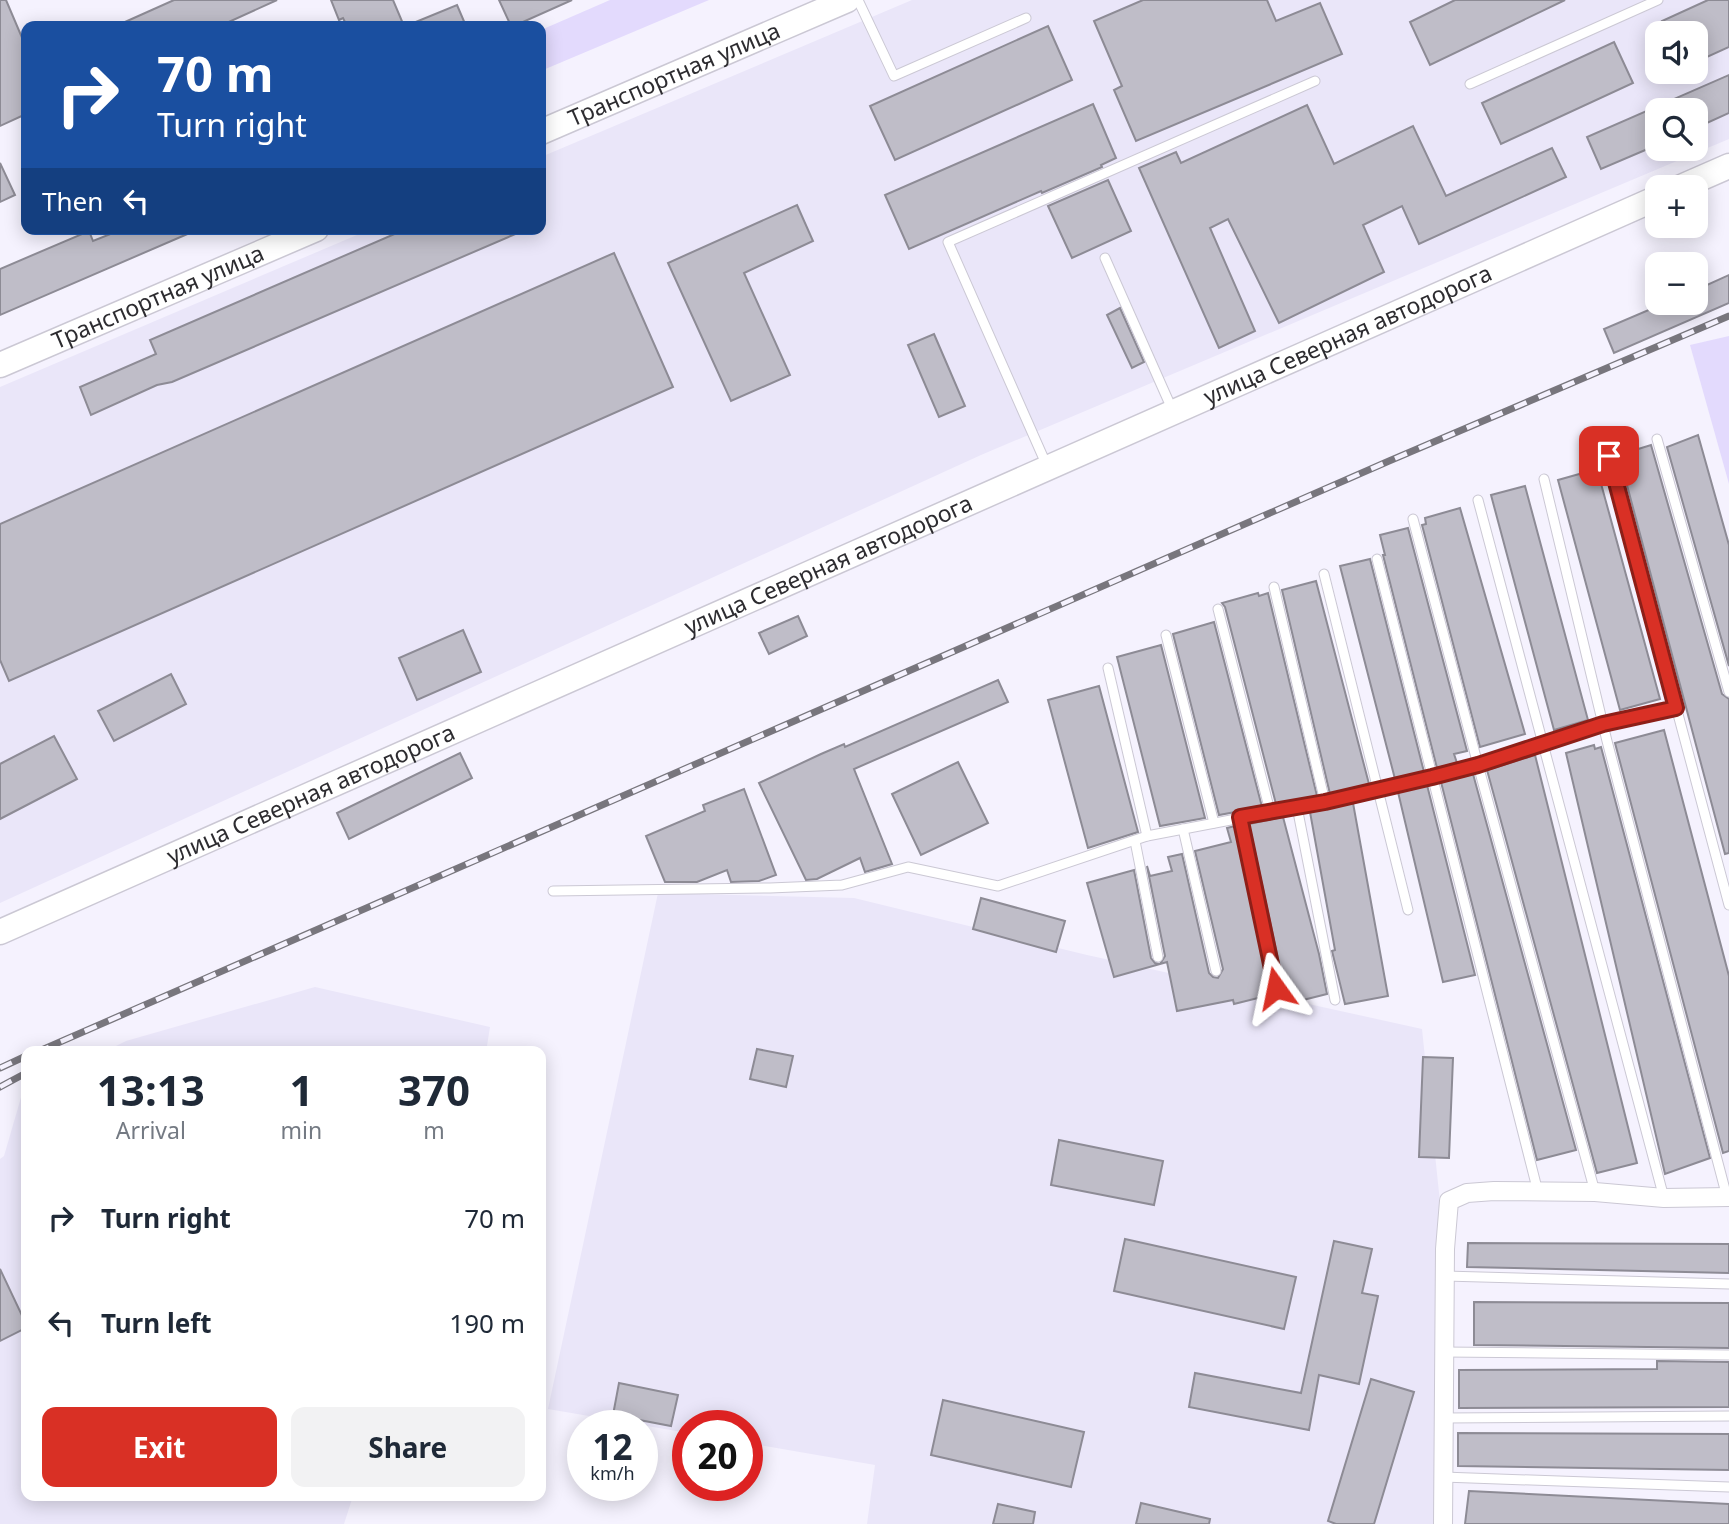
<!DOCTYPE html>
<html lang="en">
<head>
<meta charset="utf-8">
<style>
	:root { --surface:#fff; --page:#f2f2f3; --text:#1f2937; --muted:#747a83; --accent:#d93025 }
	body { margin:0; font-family:"Noto Sans",sans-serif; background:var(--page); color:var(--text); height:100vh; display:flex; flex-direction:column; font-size:26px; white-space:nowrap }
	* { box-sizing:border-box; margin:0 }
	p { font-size:23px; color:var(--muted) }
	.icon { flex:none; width:38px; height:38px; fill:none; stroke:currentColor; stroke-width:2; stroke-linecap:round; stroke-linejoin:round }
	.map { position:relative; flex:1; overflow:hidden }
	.details { position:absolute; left:21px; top:1046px; width:525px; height:455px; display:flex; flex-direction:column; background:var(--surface); border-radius:14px; box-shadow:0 4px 18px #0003 }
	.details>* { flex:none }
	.hud { position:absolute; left:21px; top:21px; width:525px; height:214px; border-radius:14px; box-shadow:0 4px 18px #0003; background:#1a4fa0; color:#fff; overflow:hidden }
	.tools { position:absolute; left:1645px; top:21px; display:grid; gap:14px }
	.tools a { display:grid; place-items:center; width:63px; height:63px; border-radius:14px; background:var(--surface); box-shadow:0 4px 18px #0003; font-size:35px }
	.speed { position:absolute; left:567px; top:1410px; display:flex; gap:14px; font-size:35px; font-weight:700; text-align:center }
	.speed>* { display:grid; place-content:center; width:91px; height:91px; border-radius:50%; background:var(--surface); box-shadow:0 4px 18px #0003; line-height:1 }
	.speed small { font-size:18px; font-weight:400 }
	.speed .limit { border:10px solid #d22; background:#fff; color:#111 }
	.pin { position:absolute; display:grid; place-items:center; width:60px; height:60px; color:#fff; margin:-30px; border-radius:14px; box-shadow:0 4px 10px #0006 }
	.me { position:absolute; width:77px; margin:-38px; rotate:348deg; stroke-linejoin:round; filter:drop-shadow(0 0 5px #0008) }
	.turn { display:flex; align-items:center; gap:24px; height:147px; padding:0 21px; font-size:32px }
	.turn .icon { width:91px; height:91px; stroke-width:2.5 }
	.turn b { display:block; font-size:49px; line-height:60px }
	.then { display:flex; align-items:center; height:66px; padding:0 21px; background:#0003; gap:14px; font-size:26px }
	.eta { display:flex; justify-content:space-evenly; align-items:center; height:119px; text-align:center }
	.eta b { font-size:42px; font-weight:700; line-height:49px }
	.action { display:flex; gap:14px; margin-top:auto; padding:14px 21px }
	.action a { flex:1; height:80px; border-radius:14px; background:var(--accent); color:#fff; font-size:28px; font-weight:700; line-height:80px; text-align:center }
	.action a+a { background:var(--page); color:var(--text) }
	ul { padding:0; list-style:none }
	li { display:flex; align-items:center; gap:21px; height:105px; padding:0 21px }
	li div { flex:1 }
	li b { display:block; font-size:26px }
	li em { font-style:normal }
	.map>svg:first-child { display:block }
	.built { fill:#eae6f9; fill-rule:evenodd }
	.green { fill:#e3dafd }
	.building { fill:#bfbdc8; stroke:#8d8b95; stroke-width:2 }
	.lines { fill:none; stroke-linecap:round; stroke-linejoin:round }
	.lane-casing { stroke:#cbc8d4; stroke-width:11 }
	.street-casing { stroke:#cbc8d4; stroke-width:20 }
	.secondary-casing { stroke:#cbc8d4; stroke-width:27 }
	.lane { stroke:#fff; stroke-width:9 }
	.street { stroke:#fff; stroke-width:18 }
	.secondary { stroke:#fff; stroke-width:24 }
	.rail-casing { stroke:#78767d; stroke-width:7 }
	.rail { stroke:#f5f2fe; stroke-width:4.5; stroke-dasharray:13; stroke-linecap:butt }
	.route-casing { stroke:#8d1f18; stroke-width:18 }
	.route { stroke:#d93025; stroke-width:12 }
	.labels { text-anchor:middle; stroke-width:6; stroke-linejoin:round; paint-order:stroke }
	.street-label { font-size:23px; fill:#2d2c30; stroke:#f5f2fe }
</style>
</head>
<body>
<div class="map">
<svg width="1729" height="1524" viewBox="0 0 1729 1524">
	<rect width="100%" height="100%" fill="#f5f2fe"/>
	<g class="built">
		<path d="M 912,0 L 1729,0 L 1729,139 L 981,455 L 0,903 L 0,387 L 371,229 L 541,229 L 541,157 ZM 1657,33 L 1696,33 L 1696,72 L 1657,72 ZM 1657,110 L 1696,110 L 1696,149 L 1657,149 Z"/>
		<polygon points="658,893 854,898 1087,955 1422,1029 1441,1212 1438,1524 867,1524 875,1465 747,1443 747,1426 688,1426 688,1433 548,1409"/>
		<polygon points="315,987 490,1027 486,1052 104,1052 126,1041"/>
		<polygon points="26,1092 26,1496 353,1496 344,1524 0,1524 0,1159 4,1156 22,1094"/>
	</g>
	<g class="green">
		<polygon points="610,0 709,0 543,70 541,66 541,30"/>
		<polygon points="1729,336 1729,484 1690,345"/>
	</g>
	<g class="building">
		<polygon points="0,0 6,0 26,47 26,114 0,126"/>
		<polygon points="174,0 277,0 220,26 116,26"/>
		<polygon points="331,0 393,0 404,26 347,26 343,18 339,20"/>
		<polygon points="499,0 572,0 514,26 511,26"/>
		<polygon points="1143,0 1267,0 1276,21 1320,3 1342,54 1136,141 1114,90 1122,86 1094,21"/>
		<polygon points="1455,0 1565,0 1430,65 1410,22"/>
		<polygon points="1708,0 1729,0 1729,47 1696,62 1696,33 1667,33 1662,21"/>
		<polygon points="457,5 466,26 406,26"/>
		<polygon points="1048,26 1072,80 895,160 870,106"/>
		<polygon points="1614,42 1633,83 1501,144 1482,103"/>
		<polygon points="1729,75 1729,113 1696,128 1696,110 1657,110 1657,145 1601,169 1587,137"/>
		<polygon points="1093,104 1116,158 1101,165 1102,167 1042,193 1041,191 909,249 885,195"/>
		<polygon points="1307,105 1334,164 1413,126 1446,196 1552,148 1566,177 1419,244 1402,206 1363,225 1384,272 1279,323 1228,219 1210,228 1255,331 1219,348 1139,168 1176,152 1181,163"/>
		<polygon points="0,163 15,195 0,202"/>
		<polygon points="1108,180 1131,231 1072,258 1048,206"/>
		<polygon points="797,205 813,241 744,273 790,375 731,401 668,263"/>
		<polygon points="123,229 199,229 0,315 0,269 89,231 93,241"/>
		<polygon points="406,229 527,229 172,382 157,385 91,415 80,387 156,354 150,340"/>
		<polygon points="614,253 673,387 9,681 0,660 0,524"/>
		<polygon points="1729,275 1729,303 1614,353 1604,329 1665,303 1696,303 1696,290"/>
		<polygon points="1120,308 1144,362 1132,368 1107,315"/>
		<polygon points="934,334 965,406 939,417 908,345"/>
		<polygon points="1698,435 1729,545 1729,666 1667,447"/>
		<polygon points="1651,445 1722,694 1729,699 1729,853 1725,854 1619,455"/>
		<polygon points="1597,469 1660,699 1620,710 1558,480"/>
		<polygon points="1525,486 1588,720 1554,730 1491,495"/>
		<polygon points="1460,508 1525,734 1480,747 1422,525 1426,524 1425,518"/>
		<polygon points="1408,528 1467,751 1454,754 1457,763 1437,768 1383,555 1385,555 1380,535"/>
		<polygon points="1370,559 1424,772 1395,779 1340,566"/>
		<polygon points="1316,581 1369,784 1330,794 1282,590"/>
		<polygon points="1258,593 1259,596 1268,593 1317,796 1276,804 1225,607 1222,603"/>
		<polygon points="798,616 807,636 769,654 759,633"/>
		<polygon points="1214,622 1262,807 1219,815 1173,634"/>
		<polygon points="463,630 481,672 417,700 399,658"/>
		<polygon points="1161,645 1205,818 1160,826 1117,657"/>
		<polygon points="171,674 186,704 114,741 98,711"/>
		<polygon points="998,680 1008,702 854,769 892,864 865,872 860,858 817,879 806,880 759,783 821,754 844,744 845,747"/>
		<polygon points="1099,686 1138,832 1088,848 1048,700"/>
		<polygon points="1664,730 1729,976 1729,1151 1723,1153 1615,743"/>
		<polygon points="54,736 77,779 0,819 0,764"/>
		<polygon points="1594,745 1595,749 1601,747 1710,1158 1665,1174 1566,753"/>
		<polygon points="460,753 472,778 349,839 337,813"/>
		<polygon points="1535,755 1637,1163 1597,1173 1487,770"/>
		<polygon points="958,762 988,823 921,855 892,794"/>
		<polygon points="1473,774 1576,1150 1537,1160 1441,782"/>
		<polygon points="1427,785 1475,975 1443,982 1398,792"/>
		<polygon points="744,789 776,875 759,881 731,882 727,870 697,882 665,882 646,836 705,811 703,805"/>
		<polygon points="1353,803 1388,996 1345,1004 1332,951 1335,950 1310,812"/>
		<polygon points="1283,817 1319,954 1327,994 1291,1003 1287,991 1283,992 1284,987 1249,824"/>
		<polygon points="1235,826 1270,989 1274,994 1234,1004 1233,1000 1177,1011 1167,962 1114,977 1087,883 1134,870 1151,958 1155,963 1160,964 1165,956 1147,866 1150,876 1172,871 1168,857 1182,854 1209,973 1213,977 1218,978 1223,969 1195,851 1231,842 1227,828"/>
		<polygon points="981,898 1065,921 1056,952 973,929"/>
		<polygon points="757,1049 793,1056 786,1087 750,1079"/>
		<polygon points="1423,1057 1453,1058 1449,1158 1419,1157"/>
		<polygon points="1059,1140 1163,1161 1154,1205 1051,1185"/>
		<polygon points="1125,1239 1296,1277 1284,1329 1114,1291"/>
		<polygon points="1334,1241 1372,1249 1362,1293 1378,1296 1359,1384 1319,1375 1309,1430 1189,1407 1195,1373 1301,1393"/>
		<polygon points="1468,1243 1729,1244 1729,1273 1467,1267"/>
		<polygon points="0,1269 26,1324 26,1328 0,1341"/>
		<polygon points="1474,1302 1729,1303 1729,1348 1474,1345"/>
		<polygon points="1657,1361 1729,1362 1729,1407 1459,1408 1459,1370 1657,1369"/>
		<polygon points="1371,1379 1414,1392 1374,1524 1336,1524 1328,1521"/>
		<polygon points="619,1383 678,1395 671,1426 613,1415"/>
		<polygon points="943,1400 1084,1432 1071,1487 931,1455"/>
		<polygon points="1458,1433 1729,1434 1729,1470 1458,1466"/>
		<polygon points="1469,1491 1729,1504 1729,1524 1465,1524"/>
		<polygon points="1141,1503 1210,1519 1209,1524 1136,1524"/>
		<polygon points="998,1504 1035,1512 1033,1524 993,1524"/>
	</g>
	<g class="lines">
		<g class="lane-casing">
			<g id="lane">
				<polyline points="858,0 894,76 1026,18"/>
				<polyline points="1470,84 1658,0"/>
				<polyline points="1105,258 1172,409"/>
				<polyline points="1657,439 1729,692"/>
				<polyline points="1609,456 1729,905"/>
				<polyline points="1047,466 948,242 1315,81"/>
				<polyline points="1544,479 1607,741 1727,1197"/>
				<polyline points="1478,500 1664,1198"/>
				<polyline points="1413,519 1478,765 1595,1192"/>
				<polyline points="1377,559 1538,1192"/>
				<polyline points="1324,574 1408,910"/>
				<polyline points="1274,587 1325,802"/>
				<polyline points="1218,609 1270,811"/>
				<polyline points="1166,635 1214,823"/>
				<polyline points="1108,668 1147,836"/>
				<polyline points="1297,807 1335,1000"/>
				<polyline points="1240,817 1277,988"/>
				<polyline points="1183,829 1216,971"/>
				<polyline points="1135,841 1158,957"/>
				<polyline points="553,891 770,888 842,885 908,867 998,886 1147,836 1325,802 1432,777 1478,765 1603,724 1676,708"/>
				<polyline points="1445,1276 1729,1284"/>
				<polyline points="1444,1352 1729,1355"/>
				<polyline points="1444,1418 1729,1416"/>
				<polyline points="1443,1477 1729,1487"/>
			</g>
		</g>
		<g class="street-casing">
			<polyline id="street" points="1443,1524 1445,1249 1449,1201 1467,1193 1494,1191 1595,1192 1664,1198 1729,1197"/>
		</g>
		<g class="secondary-casing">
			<g id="secondary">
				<path id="s1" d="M 541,132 L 847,0"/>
				<polyline points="1681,187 1729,166"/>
				<path id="s2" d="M 0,365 L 316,229"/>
				<path id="s3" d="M 0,932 L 1657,198"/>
			</g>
		</g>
		<use href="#lane" class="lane"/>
		<use href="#street" class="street"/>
		<use href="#secondary" class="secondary"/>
		<g class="rail-casing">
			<g id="rail">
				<polyline points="37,1052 1389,461 1729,316"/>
				<polyline points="0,1068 26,1056"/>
				<polyline points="0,1087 26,1073"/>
			</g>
		</g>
		<use href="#rail" class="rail"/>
	</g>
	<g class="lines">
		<g class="route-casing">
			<polyline id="route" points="1276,988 1240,817 1325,802 1432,777 1478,765 1603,724 1676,708 1609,456"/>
		</g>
		<use href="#route" class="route"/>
	</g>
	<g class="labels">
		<g class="street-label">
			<text dy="8" stroke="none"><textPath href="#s1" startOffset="145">Транспортная улица</textPath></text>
			<text dy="8" stroke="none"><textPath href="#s2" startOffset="172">Транспортная улица</textPath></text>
			<text dy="8" stroke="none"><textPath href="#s3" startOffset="1474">улица Северная автодорога</textPath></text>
			<text dy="8" stroke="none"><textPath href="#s3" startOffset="906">улица Северная автодорога</textPath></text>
			<text dy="8" stroke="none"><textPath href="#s3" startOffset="340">улица Северная автодорога</textPath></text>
		</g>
	</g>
</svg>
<div class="tools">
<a><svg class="icon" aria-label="sound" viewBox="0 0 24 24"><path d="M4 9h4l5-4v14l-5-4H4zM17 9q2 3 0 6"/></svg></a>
<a><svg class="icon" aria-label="search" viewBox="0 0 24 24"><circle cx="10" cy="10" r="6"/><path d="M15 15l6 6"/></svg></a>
<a>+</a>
<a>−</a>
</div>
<div class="speed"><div>12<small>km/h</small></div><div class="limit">20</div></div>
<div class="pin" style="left:1609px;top:456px;background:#d93025"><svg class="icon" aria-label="arrive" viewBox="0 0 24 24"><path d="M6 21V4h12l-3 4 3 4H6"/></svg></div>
<svg class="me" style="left:1276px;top:988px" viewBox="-20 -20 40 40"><path d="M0-17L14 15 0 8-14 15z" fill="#d93025" stroke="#fff" stroke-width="4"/></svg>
<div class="hud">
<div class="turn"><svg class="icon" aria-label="right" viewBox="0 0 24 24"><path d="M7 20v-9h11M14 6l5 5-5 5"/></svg><div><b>70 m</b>Turn right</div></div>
<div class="then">Then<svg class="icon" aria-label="left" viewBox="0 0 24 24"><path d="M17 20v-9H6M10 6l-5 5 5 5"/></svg></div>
</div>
<section class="details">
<div class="eta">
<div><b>13:13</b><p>Arrival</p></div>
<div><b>1</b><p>min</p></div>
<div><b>370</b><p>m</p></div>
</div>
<ul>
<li><svg class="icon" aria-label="right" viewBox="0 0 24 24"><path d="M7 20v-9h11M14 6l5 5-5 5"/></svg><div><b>Turn right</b></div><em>70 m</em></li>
<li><svg class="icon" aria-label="left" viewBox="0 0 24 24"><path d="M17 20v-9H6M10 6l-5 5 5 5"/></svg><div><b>Turn left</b></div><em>190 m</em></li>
</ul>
<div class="action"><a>Exit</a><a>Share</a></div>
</section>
</div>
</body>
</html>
